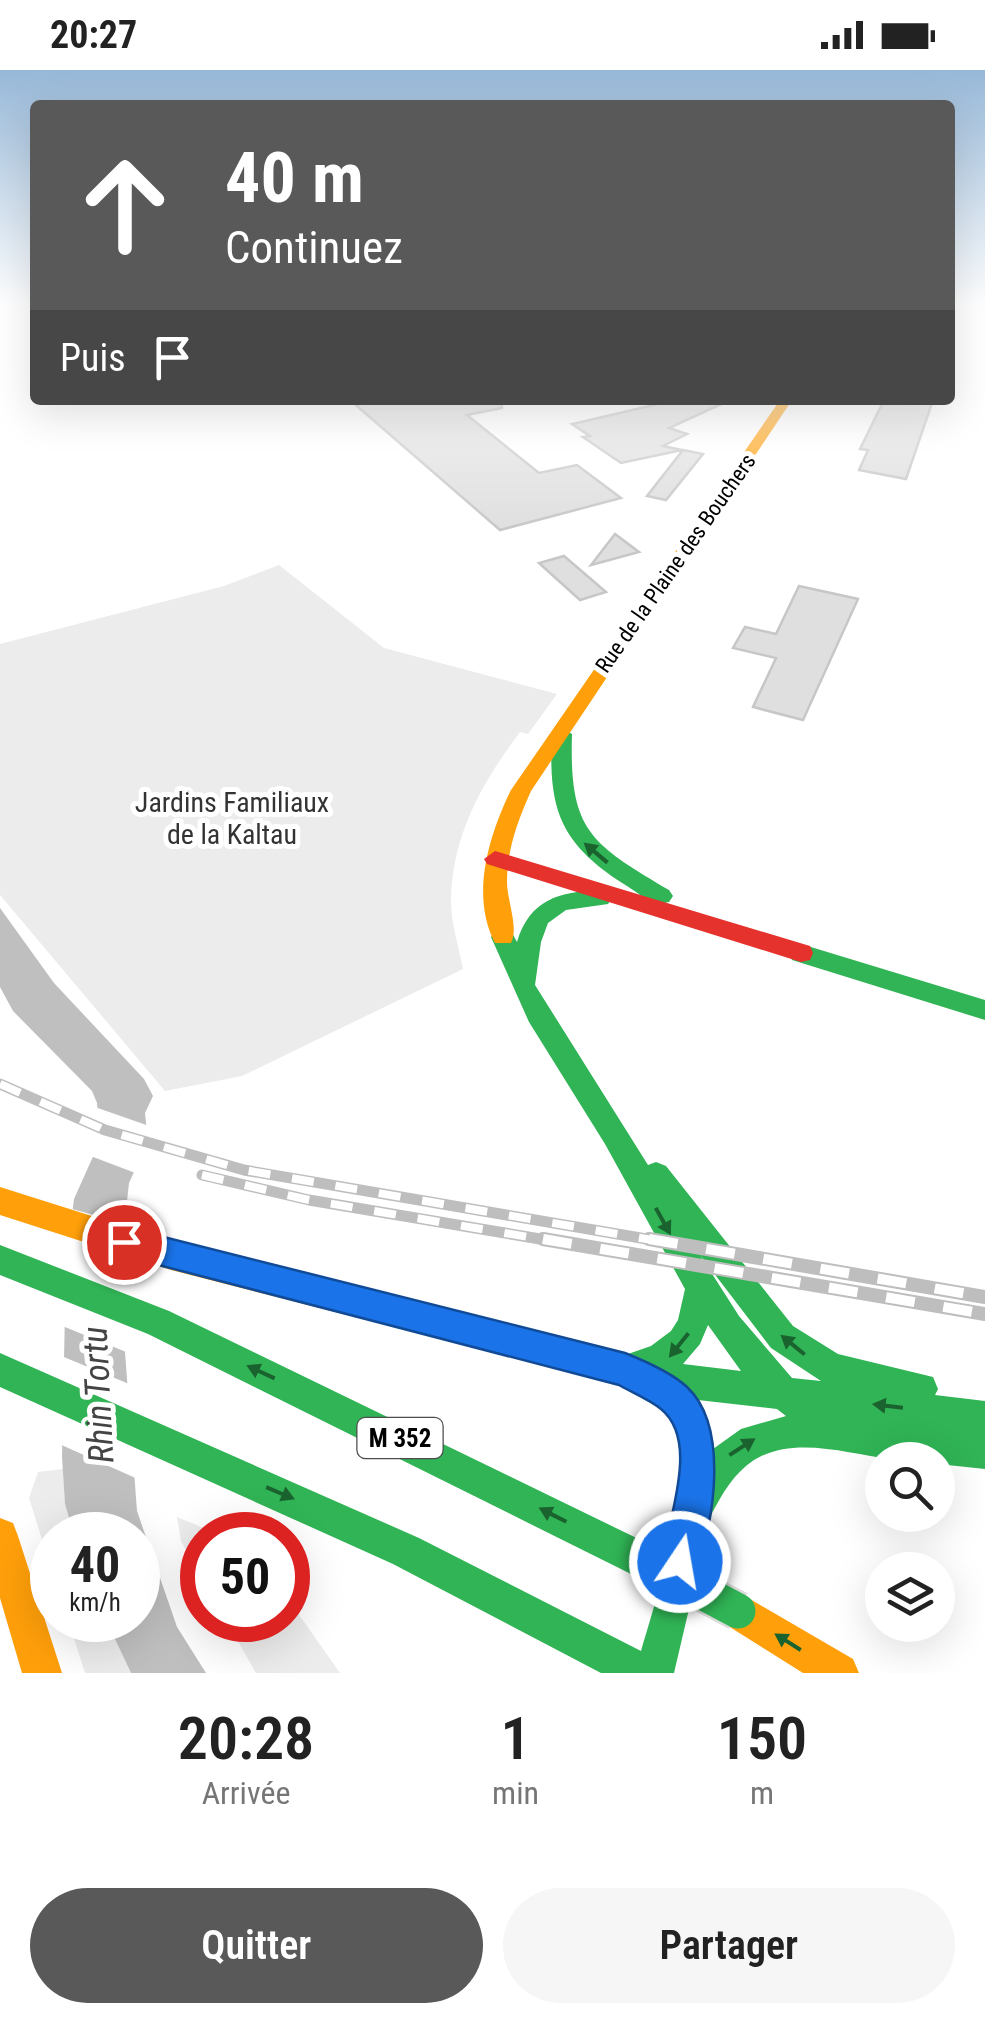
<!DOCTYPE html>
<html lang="fr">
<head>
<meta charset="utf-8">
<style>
	:root { --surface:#fff; --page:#f6f6f6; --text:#222; --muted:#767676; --accent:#595959 }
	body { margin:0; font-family:"Roboto Condensed",sans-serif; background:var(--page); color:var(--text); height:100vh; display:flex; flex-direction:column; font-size:38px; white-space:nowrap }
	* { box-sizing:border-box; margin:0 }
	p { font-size:32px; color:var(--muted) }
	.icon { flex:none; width:55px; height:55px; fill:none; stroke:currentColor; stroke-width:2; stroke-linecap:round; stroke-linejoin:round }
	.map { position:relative; height:1603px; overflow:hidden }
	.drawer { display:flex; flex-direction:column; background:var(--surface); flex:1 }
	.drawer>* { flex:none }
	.banner { position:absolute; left:30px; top:30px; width:925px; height:305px; border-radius:10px; box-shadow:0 10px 40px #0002; background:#595959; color:#fff; overflow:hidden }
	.fabs { position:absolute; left:865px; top:1372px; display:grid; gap:20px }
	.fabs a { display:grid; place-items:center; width:90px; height:90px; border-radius:50%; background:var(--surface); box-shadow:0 10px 40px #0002; font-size:50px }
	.speed { position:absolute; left:30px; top:1442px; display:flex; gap:20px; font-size:50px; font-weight:700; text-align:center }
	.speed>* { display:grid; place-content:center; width:130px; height:130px; border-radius:50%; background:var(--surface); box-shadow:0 10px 40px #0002; line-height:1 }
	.speed small { font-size:25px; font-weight:400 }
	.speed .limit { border:15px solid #d22; background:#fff; color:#111 }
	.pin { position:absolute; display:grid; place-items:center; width:85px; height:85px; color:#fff; margin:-42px; border:5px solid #fff; border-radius:50%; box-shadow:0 2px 10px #0007 }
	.me { position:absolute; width:110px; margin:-55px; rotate:12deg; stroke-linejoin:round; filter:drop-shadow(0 0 8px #0008) }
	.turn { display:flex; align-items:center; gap:35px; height:210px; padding:0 30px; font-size:45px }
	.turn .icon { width:130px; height:130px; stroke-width:2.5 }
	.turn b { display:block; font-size:70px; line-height:85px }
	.then { display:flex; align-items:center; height:95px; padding:0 30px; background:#0003; gap:20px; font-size:38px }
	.eta { display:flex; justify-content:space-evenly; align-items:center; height:170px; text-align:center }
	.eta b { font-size:60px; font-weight:600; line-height:70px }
	.action { display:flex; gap:20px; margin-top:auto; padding:20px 30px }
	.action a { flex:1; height:115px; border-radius:60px; background:var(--accent); color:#fff; font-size:40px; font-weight:600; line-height:115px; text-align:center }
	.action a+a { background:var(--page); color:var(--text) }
	.status { display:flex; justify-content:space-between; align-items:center; height:70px; padding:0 50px; background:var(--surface); direction:ltr }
	.status svg { height:28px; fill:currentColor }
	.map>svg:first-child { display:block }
	.green { fill:#ececec }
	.water { fill:#bfbfbf }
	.pier { fill:#fff }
	.building { fill:#dfdfdf; stroke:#c7c7c7; stroke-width:2.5 }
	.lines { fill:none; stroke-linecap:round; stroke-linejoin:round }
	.fast { fill:#30b455; fill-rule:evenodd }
	.slow { fill:#ff9f0a; fill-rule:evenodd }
	.jam { fill:#e5322d; fill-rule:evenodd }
	.rail-far1-casing { stroke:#bebebe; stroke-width:11 }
	.rail-casing { stroke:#bebebe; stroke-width:14 }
	.rail-far1 { stroke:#fff; stroke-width:8; stroke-dasharray:22; stroke-linecap:butt }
	.rail { stroke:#fff; stroke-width:10; stroke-dasharray:29; stroke-linecap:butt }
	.fast-bridge-casing { stroke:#dbdbdb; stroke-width:40; stroke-linecap:butt }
	.fast-bridge { stroke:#30b455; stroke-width:35 }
	.oneway { fill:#1a632f }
	.route { fill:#1a73e8; stroke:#114b97; stroke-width:2.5 }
	.labels { text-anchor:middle; stroke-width:10; stroke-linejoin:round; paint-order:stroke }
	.far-street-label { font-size:22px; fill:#000; stroke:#fff }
	.shield { fill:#fff; stroke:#4c4c4c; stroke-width:2.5 }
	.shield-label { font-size:25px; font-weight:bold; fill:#000 }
	.park-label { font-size:28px; fill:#333; stroke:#fff }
	.near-water-label { font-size:35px; font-style:italic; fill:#444; stroke:#fff }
</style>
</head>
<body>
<div class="status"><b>20:27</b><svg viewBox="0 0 49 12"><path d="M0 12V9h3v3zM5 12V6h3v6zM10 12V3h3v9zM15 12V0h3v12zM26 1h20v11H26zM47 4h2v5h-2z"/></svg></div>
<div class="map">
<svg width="985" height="1603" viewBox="0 0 985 1603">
	<rect width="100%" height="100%" fill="#fff"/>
	<g class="green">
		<path d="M 279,495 L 384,578 L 557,624 L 528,664 L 520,662 C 482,713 452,765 451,831 C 451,853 459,878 463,899 L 242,1006 L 165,1021 L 0,825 L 0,574 L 224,516 Z"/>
		<polygon points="63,1399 65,1434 74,1465 52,1465 52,1501 29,1428 38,1402"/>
		<polygon points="177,1447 221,1465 202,1465 202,1509 181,1471"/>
		<polygon points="288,1529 340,1603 256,1603 226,1550 288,1550"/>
		<polygon points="68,1550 106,1550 131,1603 85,1603"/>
	</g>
	<polygon class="water" points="0,838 54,913 144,1009 153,1026 145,1043 148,1071 129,1113 119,1203 137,1441 177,1557 206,1603 131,1603 106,1550 138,1550 138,1465 74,1465 65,1434 62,1387 66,1193 74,1129 100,1071 97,1033 92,1021 13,941 0,917"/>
	<g class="pier">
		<polygon points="92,1036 152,1057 153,1073 138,1104 88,1085 95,1070"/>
		<polygon points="68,1138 128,1154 124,1203 131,1284 60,1255 61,1192"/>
		<polygon points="59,1285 134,1316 140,1410 57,1373"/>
	</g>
	<g class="building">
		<polygon points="350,330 501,330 502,338 467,345 539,403 577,395 621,428 500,460"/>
		<polygon points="646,330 730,330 669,358 687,364 663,376 682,380 621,393 583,367 590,366 572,354 654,335"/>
		<polygon points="884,330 933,330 906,409 859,400 868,380 860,379"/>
		<polygon points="683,380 703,384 666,430 647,426"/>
		<polygon points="615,464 639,482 591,495"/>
		<polygon points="564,486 606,522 580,530 539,493"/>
		<polygon points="799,516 858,529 803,650 753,637 776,588 733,578 745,557 776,564"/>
	</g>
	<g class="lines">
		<g class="fast">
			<path d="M 562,658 L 572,664 C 569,761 590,773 669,820 L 673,826 L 669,832 C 653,837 640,824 627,816 C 560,774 548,740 552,664 Z"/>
			<path d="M 600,820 L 612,828 L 608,834 L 566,840 L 548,853 L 541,872 L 535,915 L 648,1095 L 656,1092 L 666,1096 L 793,1256 L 838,1284 L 933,1307 L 938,1319 L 935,1325 L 985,1331 L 985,1399 L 938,1394 L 938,1390 C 922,1390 906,1391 891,1389 C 849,1384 794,1365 754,1390 C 734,1403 722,1424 711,1445 L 674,1603 L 601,1603 L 393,1494 L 0,1317 L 0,1283 L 419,1468 L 641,1581 C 656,1530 698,1399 672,1351 C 663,1334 639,1332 630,1317 L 461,1274 L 450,1269 L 445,1258 L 450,1247 L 461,1242 L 628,1284 L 651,1276 L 671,1261 L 678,1250 L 685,1219 L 605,1074 L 529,952 L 491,867 L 495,861 L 511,861 L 517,872 C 530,829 559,822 600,820 ZM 700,1185 L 771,1278 L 821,1311 L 792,1308 L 739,1246 ZM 708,1255 L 741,1301 L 683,1294 L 700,1274 ZM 698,1330 L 777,1339 L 786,1346 L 741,1359 L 713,1379 Z"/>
			<polygon points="801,874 985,930 985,950 792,890 789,883 792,876"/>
			<polygon points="0,1175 169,1241 653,1476 659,1489 653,1502 640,1508 627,1502 148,1264 0,1205"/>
		</g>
		<g class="slow">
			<path d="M 780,330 L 792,330 L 531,721 C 518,750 507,779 507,812 C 507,830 519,858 511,873 L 495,873 C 470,826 489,765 511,720 Z"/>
			<polygon points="0,1117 171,1171 461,1242 472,1247 477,1258 472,1269 461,1274 171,1200 0,1145"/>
			<polygon points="0,1448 13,1453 18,1466 62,1603 22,1603 0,1528"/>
			<polygon points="738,1522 853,1589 859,1603 803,1603 725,1554 719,1541 725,1528"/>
		</g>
		<polygon class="jam" points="495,781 810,876 813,883 810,890 801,892 487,794 484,789"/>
		<g class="rail-far1-casing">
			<g id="rail-far1">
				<polyline points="0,1014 105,1060 244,1100 664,1172"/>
				<polyline points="202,1105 309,1130 558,1172"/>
			</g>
		</g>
		<g class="rail-casing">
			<g id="rail">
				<polyline points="543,1169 985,1244"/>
				<polyline points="649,1169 985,1227"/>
			</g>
		</g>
		<use href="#rail-far1" class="rail-far1"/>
		<use href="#rail" class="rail"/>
		<g class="fast-bridge-casing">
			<polyline id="fast-bridge" points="640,1489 738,1541"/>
		</g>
		<use href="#fast-bridge" class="fast-bridge"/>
	</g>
	<defs><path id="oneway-solid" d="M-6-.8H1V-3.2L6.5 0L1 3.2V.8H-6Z" transform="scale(2.5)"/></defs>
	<g class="oneway">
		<use href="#oneway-solid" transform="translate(596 783) rotate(-140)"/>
		<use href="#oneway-solid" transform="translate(663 1151) rotate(61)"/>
		<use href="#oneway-solid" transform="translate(679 1275) rotate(129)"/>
		<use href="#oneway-solid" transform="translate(793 1275) rotate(-141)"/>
		<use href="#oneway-solid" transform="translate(261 1302) rotate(-155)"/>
		<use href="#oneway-solid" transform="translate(888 1336) rotate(-173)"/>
		<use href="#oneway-solid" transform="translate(742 1377) rotate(-33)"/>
		<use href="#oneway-solid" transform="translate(280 1423) rotate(23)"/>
		<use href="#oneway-solid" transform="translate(553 1445) rotate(-153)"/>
		<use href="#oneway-solid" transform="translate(788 1572) rotate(-148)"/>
	</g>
	<linearGradient id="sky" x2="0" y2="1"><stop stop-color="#97b8d8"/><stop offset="0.51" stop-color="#fff"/><stop offset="1" stop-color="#fff" stop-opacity="0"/></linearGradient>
	<rect width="985" height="462" fill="url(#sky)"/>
	<path class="route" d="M 124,1157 L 625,1283 C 645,1291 672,1303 687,1317 C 730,1357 714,1457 694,1505 L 680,1511 L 667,1505 C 660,1489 665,1477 669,1459 C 676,1425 694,1366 661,1339 C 649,1329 633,1323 619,1315 L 124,1186 L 113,1182 L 108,1172 L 113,1161 Z"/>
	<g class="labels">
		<g class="far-street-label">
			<text transform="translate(675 493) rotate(-55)" y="8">Rue de la Plaine des Bouchers</text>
		</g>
		<rect class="shield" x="357.5" y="1348" width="85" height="40" rx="8"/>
		<g class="shield-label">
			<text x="400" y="1377">M 352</text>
		</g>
		<g class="park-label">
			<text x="232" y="742">Jardins Familiaux<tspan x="232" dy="32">de la Kaltau</tspan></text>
		</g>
		<g class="near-water-label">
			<text transform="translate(98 1325) rotate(-93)" y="12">Rhin Tortu</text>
		</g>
	</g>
</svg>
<div class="fabs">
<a><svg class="icon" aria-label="search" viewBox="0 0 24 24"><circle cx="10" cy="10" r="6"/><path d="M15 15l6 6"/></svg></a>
<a><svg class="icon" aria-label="layers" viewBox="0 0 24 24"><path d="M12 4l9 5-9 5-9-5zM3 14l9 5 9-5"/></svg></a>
</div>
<div class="speed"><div>40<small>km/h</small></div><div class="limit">50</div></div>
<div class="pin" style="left:124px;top:1172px;background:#d93025"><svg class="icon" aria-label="arrive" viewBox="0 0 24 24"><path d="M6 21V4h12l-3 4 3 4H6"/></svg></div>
<svg class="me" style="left:680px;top:1492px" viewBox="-20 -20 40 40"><circle r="17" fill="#1a73e8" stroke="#fff" stroke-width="3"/><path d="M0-11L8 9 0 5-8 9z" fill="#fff"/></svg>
<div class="banner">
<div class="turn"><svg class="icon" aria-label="ahead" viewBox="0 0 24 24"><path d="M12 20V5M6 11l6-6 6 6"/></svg><div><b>40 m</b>Continuez</div></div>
<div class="then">Puis<svg class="icon" aria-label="arrive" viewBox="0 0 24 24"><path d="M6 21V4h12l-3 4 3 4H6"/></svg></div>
</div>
</div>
<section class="drawer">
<div class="eta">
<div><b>20:28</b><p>Arrivée</p></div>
<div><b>1</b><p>min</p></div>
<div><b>150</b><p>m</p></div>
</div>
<div class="action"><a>Quitter</a><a>Partager</a></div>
</section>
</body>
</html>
